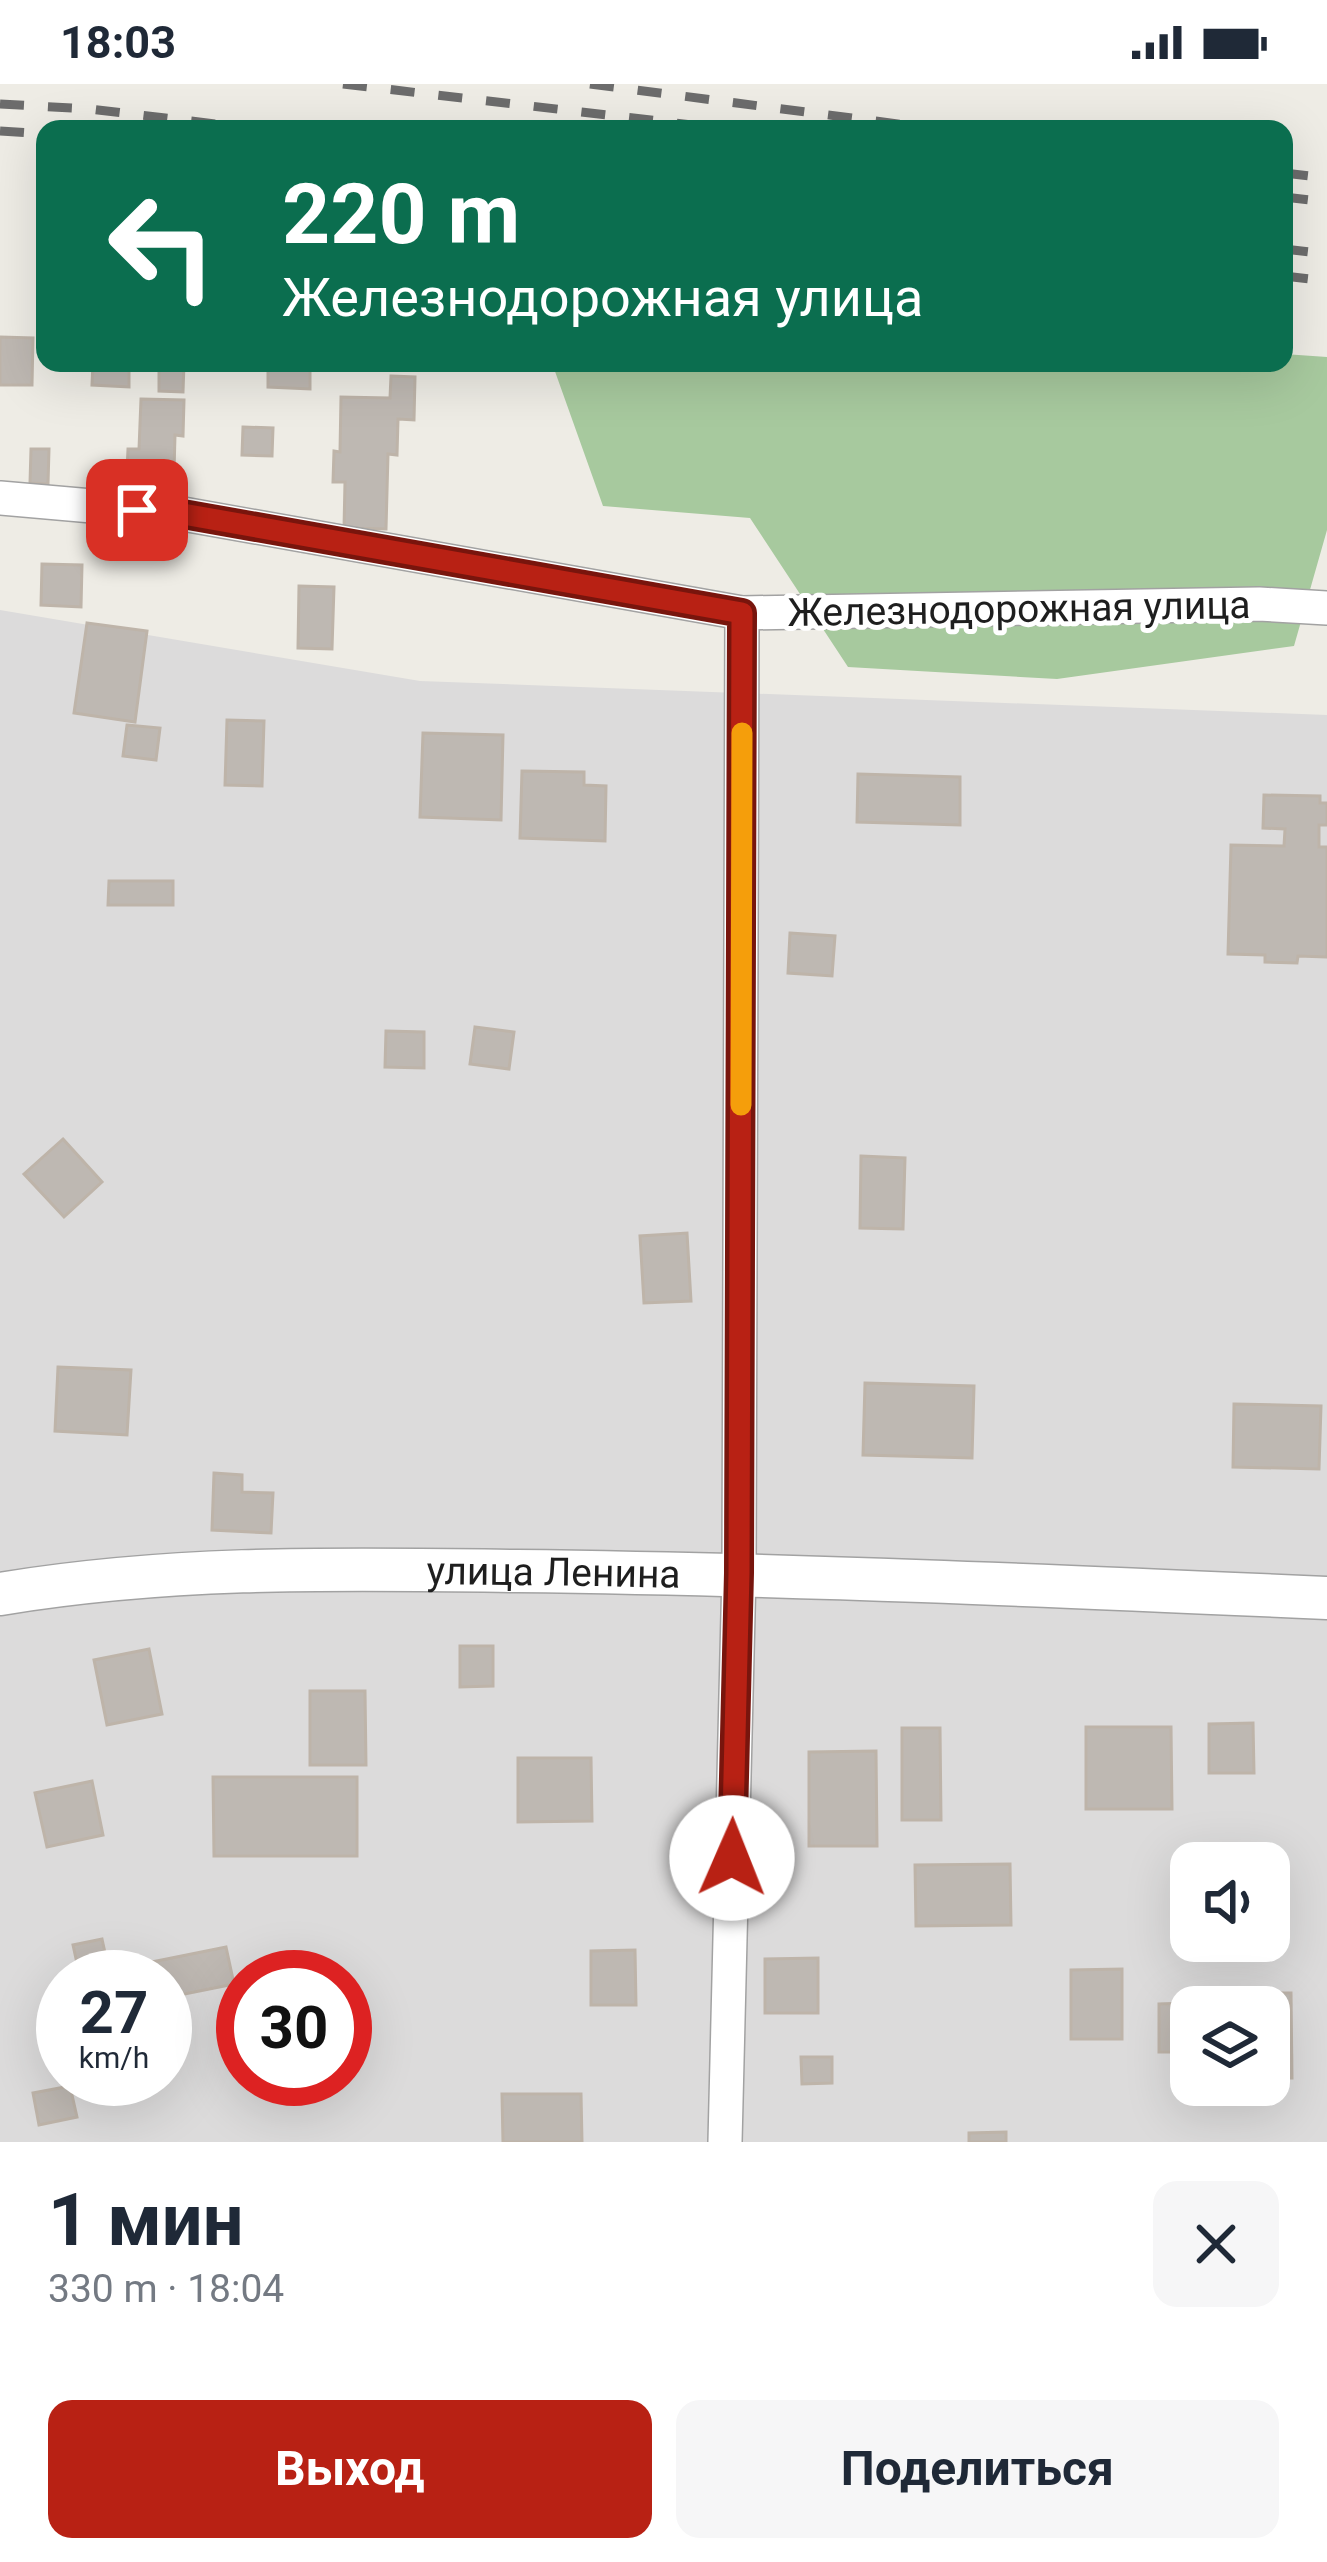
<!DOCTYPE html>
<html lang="ru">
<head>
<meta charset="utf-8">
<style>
	:root { --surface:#fff; --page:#f6f6f7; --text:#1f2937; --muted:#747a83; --accent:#b82114 }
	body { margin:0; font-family:Roboto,sans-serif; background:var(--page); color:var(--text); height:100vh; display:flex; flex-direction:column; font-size:45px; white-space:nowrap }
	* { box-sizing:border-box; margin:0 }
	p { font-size:39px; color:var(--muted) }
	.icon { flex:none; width:66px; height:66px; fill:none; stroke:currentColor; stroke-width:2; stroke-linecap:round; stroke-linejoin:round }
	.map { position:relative; height:2058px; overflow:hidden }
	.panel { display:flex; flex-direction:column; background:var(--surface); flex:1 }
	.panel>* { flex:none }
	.hud { position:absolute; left:36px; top:36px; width:1257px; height:252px; border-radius:24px; box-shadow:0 12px 48px #0002; background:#0b6e4f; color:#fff; overflow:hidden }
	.buttons { position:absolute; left:1170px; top:1758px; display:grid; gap:24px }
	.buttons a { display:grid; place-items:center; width:120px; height:120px; border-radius:24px; background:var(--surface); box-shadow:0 12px 48px #0002; font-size:60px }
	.speed { position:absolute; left:36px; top:1866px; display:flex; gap:24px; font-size:60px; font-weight:700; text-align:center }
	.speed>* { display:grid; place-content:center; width:156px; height:156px; border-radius:50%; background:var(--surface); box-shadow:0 12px 48px #0002; line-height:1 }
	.speed small { font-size:30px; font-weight:400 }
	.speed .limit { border:18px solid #d22; background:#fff; color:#111 }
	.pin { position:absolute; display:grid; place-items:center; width:102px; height:102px; color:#fff; margin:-51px; border-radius:24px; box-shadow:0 6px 18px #0006 }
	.me { position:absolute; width:132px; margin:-66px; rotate:1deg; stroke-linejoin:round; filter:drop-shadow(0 0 9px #0008) }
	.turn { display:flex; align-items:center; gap:42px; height:252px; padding:0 48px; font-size:54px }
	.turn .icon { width:156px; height:156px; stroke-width:2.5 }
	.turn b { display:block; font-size:84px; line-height:102px }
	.round { display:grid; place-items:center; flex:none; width:126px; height:126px; border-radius:24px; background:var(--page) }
	.head { display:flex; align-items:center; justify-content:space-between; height:204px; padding:0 48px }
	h1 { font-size:72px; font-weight:700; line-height:90px }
	.primary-button { display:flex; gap:24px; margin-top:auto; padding:24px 48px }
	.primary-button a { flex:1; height:138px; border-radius:24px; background:var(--accent); color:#fff; font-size:48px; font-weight:700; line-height:138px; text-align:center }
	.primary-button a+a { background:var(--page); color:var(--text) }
	.status { display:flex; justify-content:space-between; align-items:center; height:84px; padding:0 60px; background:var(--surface); direction:ltr }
	.status svg { height:33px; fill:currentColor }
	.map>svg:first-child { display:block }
	.residential { fill:#dcdbdb; fill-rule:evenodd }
	.forest { fill:#a7c99e }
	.building { fill:#beb8b2; stroke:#beb4a9; stroke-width:3 }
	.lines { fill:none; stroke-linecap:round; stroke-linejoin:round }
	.minor-casing { stroke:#a2a2a2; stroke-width:36 }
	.tertiary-casing { stroke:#a2a2a2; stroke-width:45 }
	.minor { stroke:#fff; stroke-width:33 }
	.tertiary { stroke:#fff; stroke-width:42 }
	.rail { stroke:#6c6c6c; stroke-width:9; stroke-dasharray:24 24; stroke-linecap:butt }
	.route-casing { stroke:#78150d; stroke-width:30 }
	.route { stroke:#b82114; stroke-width:21 }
	.slow { stroke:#f59e0b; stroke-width:21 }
	.labels { text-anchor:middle; stroke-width:10; stroke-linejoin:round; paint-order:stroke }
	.street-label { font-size:39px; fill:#1e1e1e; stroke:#fff }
</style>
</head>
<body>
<div class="status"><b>18:03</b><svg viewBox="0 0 49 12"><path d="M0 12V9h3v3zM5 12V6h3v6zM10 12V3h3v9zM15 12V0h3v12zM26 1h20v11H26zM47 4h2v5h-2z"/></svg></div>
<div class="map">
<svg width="1327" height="2058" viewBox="0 0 1327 2058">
	<rect width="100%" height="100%" fill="#eeece5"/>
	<path class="residential" d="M 0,526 L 420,597 L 1327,631 L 1327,2058 L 0,2058 ZM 1191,1779 L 1269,1779 L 1269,1857 L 1191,1857 ZM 63,1893 L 165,1893 L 165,1995 L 63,1995 ZM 243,1893 L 345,1893 L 345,1995 L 243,1995 ZM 1191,1923 L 1269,1923 L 1269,2001 L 1191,2001 Z"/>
	<polygon class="forest" points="1284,270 1327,273 1327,446 1294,562 1057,595 848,583 750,434 603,422 552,279 1284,279"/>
	<g class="building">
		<polygon points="0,253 33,254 32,301 0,301"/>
		<polygon points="93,279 129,279 129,303 92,301"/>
		<polygon points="159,279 184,279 183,308 159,307"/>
		<polygon points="268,279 310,279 310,305 268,303"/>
		<polygon points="391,292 415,293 414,336 398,335 397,371 388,370 386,445 344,444 345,398 333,398 334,367 340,368 341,313 390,314"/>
		<polygon points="141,315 184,316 183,352 175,351 174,388 127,387 128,365 139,365"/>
		<polygon points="243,343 273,344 272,372 242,371"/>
		<polygon points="31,365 49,365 48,400 30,399"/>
		<polygon points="42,480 82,481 81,523 41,521"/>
		<polygon points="299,502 334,503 332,565 298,564"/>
		<polygon points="87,539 147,547 135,638 74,629"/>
		<polygon points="227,636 264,637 262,702 225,701"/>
		<polygon points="127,641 160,644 156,676 123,672"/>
		<polygon points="423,649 503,651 501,736 420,733"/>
		<polygon points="522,687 584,688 584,701 606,702 605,757 520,754"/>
		<polygon points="858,690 960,693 960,741 857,738"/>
		<polygon points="1264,711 1320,712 1320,719 1327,719 1327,741 1319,741 1319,763 1327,763 1327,873 1298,872 1297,879 1265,878 1265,871 1228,870 1231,761 1284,762 1285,745 1263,744"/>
		<polygon points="109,797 173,797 173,821 108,821"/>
		<polygon points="790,849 835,852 832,892 788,889"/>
		<polygon points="475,943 514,948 509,985 470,980"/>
		<polygon points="386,947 424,948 424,984 385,983"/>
		<polygon points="63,1055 102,1098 64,1133 24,1090"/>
		<polygon points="861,1072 905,1074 903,1145 860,1144"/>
		<polygon points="687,1149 691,1217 644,1219 640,1152"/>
		<polygon points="58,1283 131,1286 127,1351 55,1347"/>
		<polygon points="865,1299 974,1302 972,1374 863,1371"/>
		<polygon points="1234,1320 1321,1322 1319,1385 1233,1383"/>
		<polygon points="214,1389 242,1391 242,1408 273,1409 271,1449 212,1446"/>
		<polygon points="460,1562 493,1562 493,1602 460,1603"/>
		<polygon points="149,1565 162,1630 107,1641 94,1576"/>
		<polygon points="310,1607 365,1607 366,1681 310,1681"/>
		<polygon points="1253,1639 1254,1689 1209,1689 1209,1640"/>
		<polygon points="1086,1643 1171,1643 1172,1725 1086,1725"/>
		<polygon points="902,1644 940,1644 941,1736 902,1736"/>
		<polygon points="876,1667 877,1762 809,1762 809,1668"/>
		<polygon points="518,1674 591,1674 592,1737 518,1738"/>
		<polygon points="213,1693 357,1693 357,1772 214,1772"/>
		<polygon points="92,1697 103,1751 47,1763 35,1709"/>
		<polygon points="1010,1780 1011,1841 916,1842 915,1781"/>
		<polygon points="102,1855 109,1887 80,1893 73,1861"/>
		<polygon points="226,1863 234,1900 165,1914 165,1893 156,1893 152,1878"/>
		<polygon points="635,1866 636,1921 591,1921 591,1867"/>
		<polygon points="818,1874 818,1929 765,1929 765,1875"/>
		<polygon points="1122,1885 1122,1955 1071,1955 1071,1886"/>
		<polygon points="1219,1909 1291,1909 1292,1994 1269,1994 1269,1923 1219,1923"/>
		<polygon points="1187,1919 1187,1968 1159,1968 1159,1920"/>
		<polygon points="801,1973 832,1973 832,1999 802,2000"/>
		<polygon points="70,2002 77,2033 39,2041 33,2009"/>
		<polygon points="502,2010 581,2010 582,2058 503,2058"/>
		<polygon points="1006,2048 1006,2058 969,2058 969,2049"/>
	</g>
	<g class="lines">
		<g class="minor-casing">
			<g id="minor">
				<polyline points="0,414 183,430 742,529 1259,520 1327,524"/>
				<polyline points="725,2058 739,1489 742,529"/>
			</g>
		</g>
		<g class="tertiary-casing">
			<g id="tertiary">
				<path id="s1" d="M 0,1510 C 177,1481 339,1485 517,1487 C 787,1490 1057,1502 1327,1514"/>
			</g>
		</g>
		<use href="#minor" class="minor"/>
		<use href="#tertiary" class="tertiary"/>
		<g class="rail">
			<polyline points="343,0 727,45"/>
			<polyline points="590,0 937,45"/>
			<polyline points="0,20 90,25 258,45"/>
			<polyline points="0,47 45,50"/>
			<polyline points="1284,89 1327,94"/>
			<polyline points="1284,113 1327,118"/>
			<polyline points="1284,165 1327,170"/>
			<polyline points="1284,192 1327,197"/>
		</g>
	</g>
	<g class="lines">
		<g class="route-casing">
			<polyline id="route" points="137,426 183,430 742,529 739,1489 732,1774"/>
		</g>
		<use href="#route" class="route"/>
		<polyline class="slow" points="741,1021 742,649"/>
	</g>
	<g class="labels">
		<g class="street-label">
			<text transform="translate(1019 524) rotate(-1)" y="14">Железнодорожная улица</text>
			<text dy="14" stroke="none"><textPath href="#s1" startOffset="555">улица Ленина</textPath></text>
		</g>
	</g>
</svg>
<div class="buttons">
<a><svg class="icon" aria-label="sound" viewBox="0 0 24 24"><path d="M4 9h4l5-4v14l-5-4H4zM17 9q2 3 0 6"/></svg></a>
<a><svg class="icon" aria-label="layers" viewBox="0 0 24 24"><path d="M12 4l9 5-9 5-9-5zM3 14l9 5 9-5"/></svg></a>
</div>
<div class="speed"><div>27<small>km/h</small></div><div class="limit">30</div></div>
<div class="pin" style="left:137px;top:426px;background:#d93025"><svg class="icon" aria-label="arrive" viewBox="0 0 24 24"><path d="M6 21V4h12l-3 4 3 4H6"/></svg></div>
<svg class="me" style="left:732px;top:1774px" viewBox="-20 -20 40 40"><circle r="19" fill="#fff"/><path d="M0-13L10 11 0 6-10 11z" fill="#b82114"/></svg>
<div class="hud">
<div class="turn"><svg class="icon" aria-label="left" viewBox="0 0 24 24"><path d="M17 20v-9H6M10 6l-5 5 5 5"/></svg><div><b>220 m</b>Железнодорожная улица</div></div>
</div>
</div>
<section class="panel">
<div class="head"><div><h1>1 мин</h1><p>330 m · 18:04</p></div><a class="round"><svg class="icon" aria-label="close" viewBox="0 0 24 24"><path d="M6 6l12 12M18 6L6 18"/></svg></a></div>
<div class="primary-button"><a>Выход</a><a>Поделиться</a></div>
</section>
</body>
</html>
